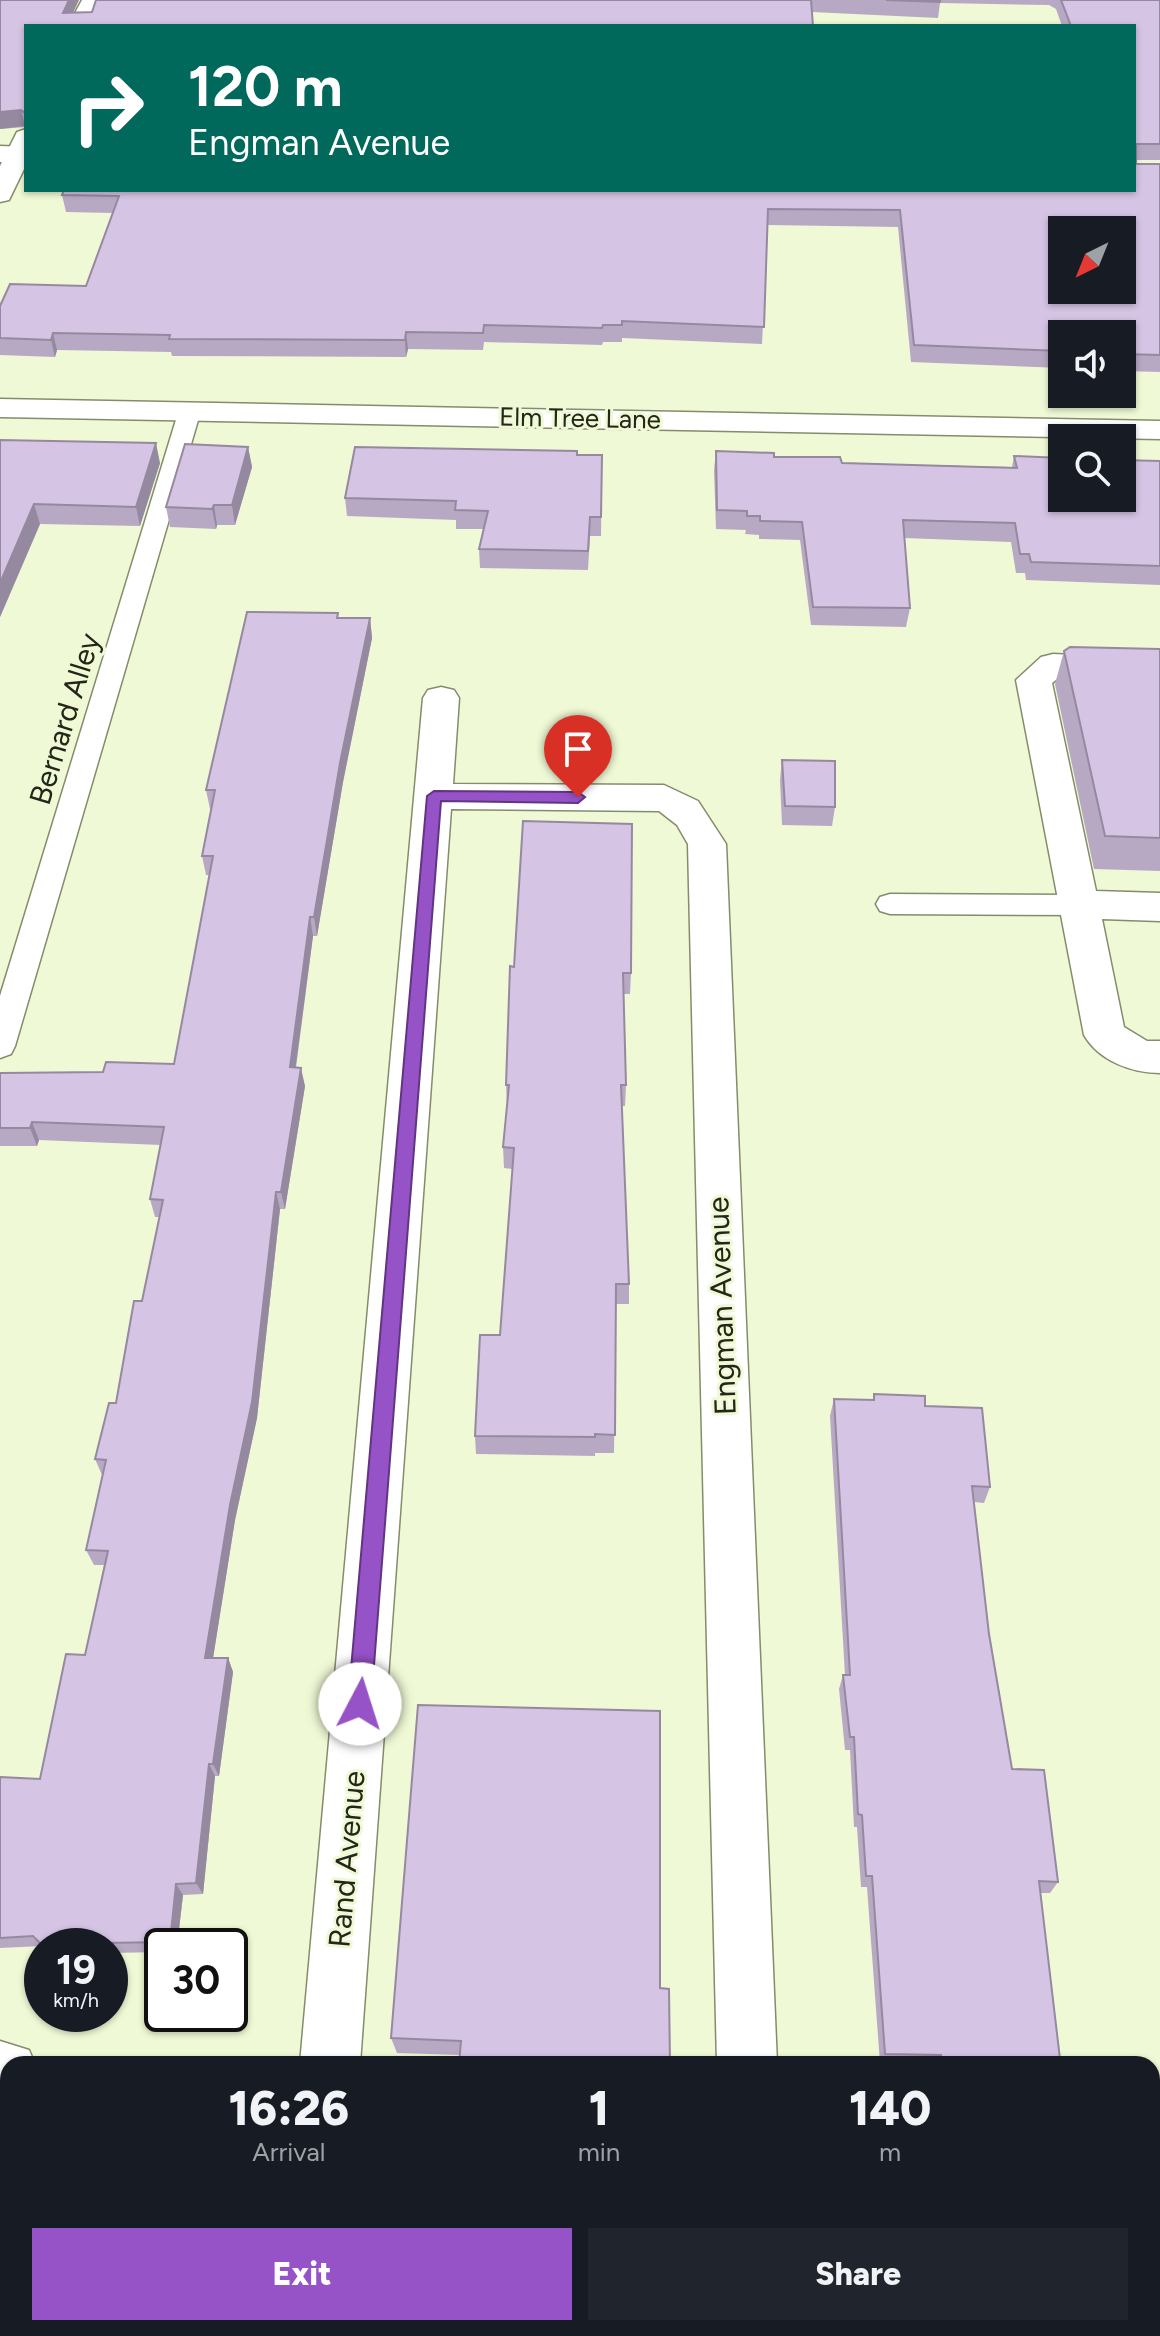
<!DOCTYPE html>
<html lang="en">
<head>
<meta charset="utf-8">
<style>
	:root { --surface:#171b24; --page:#20242c; --text:#f1f3f6; --muted:#9ea1a6; --accent:#9652c7 }
	body { margin:0; font-family:Figtree,sans-serif; background:var(--page); color:var(--text); height:100vh; display:flex; flex-direction:column; font-size:30px; white-space:nowrap }
	* { box-sizing:border-box; margin:0 }
	p { font-size:26px; color:var(--muted) }
	.icon { flex:none; width:44px; height:44px; fill:none; stroke:currentColor; stroke-width:2; stroke-linecap:round; stroke-linejoin:round }
	.map { position:relative; flex:1; overflow:hidden }
	.panel { position:absolute; left:0px; top:2056px; width:1160px; height:280px; display:flex; flex-direction:column; background:var(--surface); border-radius:24px 24px 0 0; box-shadow:0 2px 6px #0004 }
	.panel>* { flex:none }
	.guide { position:absolute; left:24px; top:24px; width:1112px; height:168px; border-radius:0px; box-shadow:0 2px 6px #0004; background:#00695c; color:#fff; overflow:hidden }
	.needle { width:52px; rotate:223deg }
	.buttons { position:absolute; left:1048px; top:216px; display:grid; gap:16px }
	.buttons a { display:grid; place-items:center; width:88px; height:88px; border-radius:0px; background:var(--surface); box-shadow:0 2px 6px #0004; font-size:40px }
	.speed { position:absolute; left:24px; top:1928px; display:flex; gap:16px; font-size:40px; font-weight:700; text-align:center }
	.speed>* { display:grid; place-content:center; width:104px; height:104px; border-radius:50%; background:var(--surface); box-shadow:0 2px 6px #0004; line-height:1 }
	.speed small { font-size:20px; font-weight:400 }
	.speed .limit { border:4px solid #111; border-radius:12px; background:#fff; color:#111 }
	.pin { position:absolute; display:grid; place-items:center; width:68px; height:68px; color:#fff; margin:-82px -34px; border-radius:50% 50% 50% 0; rotate:-45deg; box-shadow:0 0 8px #0007 }
	.pin .icon { rotate:45deg }
	.me { position:absolute; width:88px; margin:-44px; rotate:5deg; stroke-linejoin:round; filter:drop-shadow(0 0 6px #0008) }
	.turn { display:flex; align-items:center; gap:28px; height:168px; padding:0 32px; font-size:36px }
	.turn .icon { width:104px; height:104px; stroke-width:2.5 }
	.turn b { display:block; font-size:56px; line-height:68px }
	.eta { display:flex; justify-content:space-evenly; align-items:center; height:136px; text-align:center }
	.eta b { font-size:48px; font-weight:800; line-height:56px }
	.button { display:flex; gap:16px; margin-top:auto; padding:16px 32px }
	.button a { flex:1; height:92px; border-radius:0px; background:var(--accent); color:#fff; font-size:32px; font-weight:800; line-height:92px; text-align:center }
	.button a+a { background:var(--page); color:var(--text) }
	.map>svg:first-child { display:block }
	.green { fill:#d9eca0 }
	.lines { fill:none; stroke-linecap:round; stroke-linejoin:round }
	.service-casing { stroke:#848c6c; stroke-width:3 }
	.minor-casing { stroke:#848c6c; stroke-width:3 }
	.tertiary-casing { stroke:#848c6c; stroke-width:3 }
	.service { fill:#fff; fill-rule:evenodd }
	.minor { fill:#fff; fill-rule:evenodd }
	.tertiary { fill:#fff; fill-rule:evenodd }
	.wall { fill:#b7a9c4 }
	.shaded-wall { fill:#9589a0 }
	.building { fill:#d5c4e4; stroke:#9589a0; stroke-width:2; fill-rule:evenodd }
	.route { fill:#9652c7; stroke:#623581; stroke-width:2 }
	.labels { text-anchor:middle; stroke-width:6; stroke-linejoin:round; paint-order:stroke }
	.far-street-label { font-size:26px; fill:#232619; stroke:#eff9d5 }
	.street-label { font-size:30px; fill:#232619; stroke:#eff9d5 }
</style>
</head>
<body>
<div class="map">
<svg width="1160" height="2336" viewBox="0 0 1160 2336">
	<rect width="100%" height="100%" fill="#eff9d5"/>
	<polygon class="green" points="1152,2290 1160,2290 1160,2336 809,2336 809,2328 1152,2328"/>
	<g class="lines">
		<g class="service-casing">
			<g id="service">
				<polygon points="190,403 201,410 15,1046 11,1054 0,1058 0,996 179,410"/>
				<polygon points="890,894 1081,895 1091,898 1095,905 1091,912 1081,915 890,914 880,911 876,904 880,897"/>
				<rect x="841" y="2328" width="48" height="8"/>
			</g>
		</g>
		<g class="minor-casing">
			<g id="minor">
				<polygon points="0,146 26,147 26,163 0,162"/>
				<path d="M 1053,654 L 1160,659 L 1160,681 L 1061,676 L 1052,683 L 1096,891 L 1160,893 L 1160,921 L 1102,919 L 1124,1027 L 1147,1041 L 1160,1041 L 1160,1073 C 1132,1073 1099,1061 1084,1035 L 1016,680 L 1041,657 Z"/>
				<polygon points="441,687 454,690 459,698 453,784 664,785 698,801 726,844 777,2064 717,2064 688,844 677,825 659,811 451,809 360,2064 300,2064 423,698 428,690"/>
				<polygon points="0,2041 29,2050 35,2064 8,2064 8,2101 0,2101"/>
				<rect x="1152" y="2154" width="8" height="62"/>
				<polygon points="272,2328 338,2328 337,2336 271,2336"/>
			</g>
		</g>
		<g class="tertiary-casing">
			<g id="tertiary">
				<polygon points="82,0 104,0 92,26 68,26"/>
				<polygon points="26,129 26,165 9,200 0,202 0,166 17,132"/>
				<polygon points="0,399 1160,421 1160,439 0,417"/>
			</g>
		</g>
		<use href="#service" class="service"/>
		<use href="#minor" class="minor"/>
		<use href="#tertiary" class="tertiary"/>
	</g>
	<g class="wall">
		<polygon points="0,0 73,13 92,12 96,0 1160,0 1160,160 1136,160 1136,164 1160,164 1160,372 1122,371 1122,334 1062,334 1062,368 911,362 898,227 768,225 762,344 622,338 622,342 603,342 602,345 484,342 483,350 408,349 406,357 172,356 171,352 57,350 55,357 0,355 0,306 86,286 113,213 66,212 62,195 1134,190 1134,26 1062,26 1056,9 1049,5 940,3 938,18 812,12 26,26 26,127 0,129"/>
		<polygon points="0,440 160,463 140,526 40,524 0,617"/>
		<polygon points="248,447 252,467 235,525 217,525 216,529 170,527 166,507"/>
		<polygon points="716,451 842,463 1012,467 1014,456 1160,461 1160,585 1026,580 1025,573 1016,573 1011,542 904,538 910,608 906,627 811,625 800,540 759,539 759,535 745,534 746,530 716,529 714,470"/>
		<polygon points="577,455 602,455 601,536 590,536 588,570 480,568 479,549 483,529 456,529 456,520 347,516 345,498"/>
		<polygon points="338,618 370,618 372,638 343,782 317,936 313,936 296,1068 305,1086 285,1209 280,1209 257,1418 235,1520 213,1658 228,1658 233,1672 219,1776 215,1776 203,1894 183,1895 177,1946 162,1946 162,1952 110,1953 110,1946 42,1946 0,1948 0,1777 40,1779 85,1655 104,1565 94,1565 86,1550 102,1475 95,1459 116,1403 142,1301 159,1217 155,1217 150,1199 161,1145 39,1140 37,1146 0,1146 0,1073 103,1072 174,1064 209,875 206,875 202,856 212,809 210,809 206,790"/>
		<polygon points="1160,649 1160,871 1094,869 1055,684 1064,651"/>
		<polygon points="782,760 835,807 832,826 782,825 780,780"/>
		<polygon points="514,967 631,973 630,994 623,994 626,1085 625,1106 621,1106 629,1284 629,1304 616,1304 614,1453 595,1453 595,1456 476,1454 475,1436 500,1335 513,1169 504,1168 503,1147 507,1106 506,1085"/>
		<polygon points="874,1394 925,1406 990,1487 984,1503 974,1502 989,1634 1012,1769 1058,1882 1050,1893 1040,1893 1060,2059 1055,2064 880,2063 867,1887 861,1887 857,1827 854,1827 850,1750 845,1750 839,1689 843,1675 845,1675 830,1416 834,1399 873,1400"/>
		<polygon points="660,1988 460,2055 397,2053 391,2038"/>
	</g>
	<g class="shaded-wall">
		<polygon points="69,0 79,0 67,26 63,13"/>
		<polygon points="21,110 25,126 0,129 0,112"/>
		<polygon points="406,332 408,349 406,357 405,340"/>
		<polygon points="53,333 57,350 55,357 51,340"/>
		<polygon points="156,443 160,463 140,526 136,507"/>
		<polygon points="248,447 252,467 235,525 232,505"/>
		<polygon points="34,504 40,524 0,617 0,583"/>
		<polygon points="214,505 217,525 216,529 212,509"/>
		<polygon points="370,618 372,638 343,782 317,936 314,917 340,763"/>
		<polygon points="310,917 313,936 293,1086 290,1067"/>
		<polygon points="301,1068 305,1086 285,1209 281,1192"/>
		<polygon points="32,1122 39,1140 37,1146 30,1128"/>
		<polygon points="276,1192 280,1209 257,1418 235,1520 211,1671 205,1658"/>
		<polygon points="228,1658 233,1672 219,1776 213,1764"/>
		<polygon points="209,1764 215,1776 203,1894 196,1883"/>
		<polygon points="176,1884 183,1895 177,1946 173,1946 170,1942"/>
		<polygon points="146,2328 159,2328 158,2336 145,2336"/>
	</g>
	<g class="building">
		<polygon points="0,0 69,0 63,13 92,12 96,0 811,0 813,26 26,26 25,113 21,110 0,112"/>
		<polygon points="886,0 940,0 940,2"/>
		<path d="M 1061,0 L 1160,0 L 1160,144 L 1136,144 L 1136,164 L 1160,164 L 1160,355 L 1122,354 L 1122,334 L 1062,334 L 1062,351 L 914,345 L 900,210 L 768,209 L 764,327 L 622,321 L 622,325 L 603,325 L 602,328 L 484,325 L 483,333 L 406,332 L 405,340 L 169,339 L 170,335 L 53,333 L 51,340 L 0,338 L 0,306 L 10,284 L 86,286 L 119,196 L 62,195 L 64,190 L 1134,190 L 1134,26 L 1071,26 ZM 1062,230 L 1122,230 L 1122,290 L 1062,290 Z"/>
		<polygon points="0,440 156,443 136,507 34,504 0,583"/>
		<polygon points="185,444 248,447 232,505 214,505 212,509 166,507"/>
		<polygon points="355,447 577,451 577,455 602,455 601,517 590,517 588,551 479,549 488,511 455,510 456,501 345,498"/>
		<polygon points="716,451 774,453 774,457 840,457 842,463 1017,468 1014,456 1062,458 1062,498 1122,498 1122,460 1160,461 1160,566 1031,562 1029,554 1020,554 1015,523 903,520 910,608 813,607 802,522 760,521 760,516 747,516 747,511 717,510"/>
		<polygon points="247,612 338,613 337,618 370,618 340,763 314,917 310,917 290,1067 301,1068 281,1192 276,1192 252,1402 230,1505 205,1658 228,1658 213,1764 209,1764 196,1883 176,1884 170,1942 99,1943 94,1946 43,1946 33,1936 0,1938 0,1777 40,1779 66,1654 85,1655 108,1551 86,1550 106,1460 95,1459 109,1403 116,1403 134,1301 142,1301 163,1200 150,1199 164,1127 32,1122 30,1128 0,1128 0,1073 103,1072 106,1062 174,1064 213,856 202,856 215,790 206,790"/>
		<polygon points="1070,647 1160,649 1160,838 1105,836 1064,651"/>
		<polygon points="782,760 835,761 835,807 785,806"/>
		<polygon points="523,821 632,824 631,973 623,973 626,1085 621,1085 629,1284 616,1284 615,1435 595,1434 595,1437 475,1436 480,1335 500,1335 514,1148 503,1147 509,1085 506,1085 510,966 514,967"/>
		<polygon points="874,1394 925,1396 925,1406 982,1408 990,1487 972,1486 989,1634 1012,1769 1044,1770 1058,1882 1039,1881 1060,2059 1029,2058 1029,2063 941,2061 941,2055 885,2054 872,1876 866,1876 862,1815 858,1814 854,1737 850,1737 843,1675 850,1675 834,1399 874,1400"/>
		<polygon points="418,1705 660,1711 660,1988 669,1989 670,2064 459,2064 461,2041 391,2038"/>
		<polygon points="0,2212 8,2213 8,2328 146,2328 145,2336 0,2336"/>
		<polygon points="429,2328 657,2328 657,2336 428,2336"/>
	</g>
	<polygon class="route" points="434,791 578,792 585,797 578,803 441,801 371,1704 367,1711 360,1715 352,1711 348,1704 427,796"/>
	<g class="labels">
		<g class="far-street-label">
			<text transform="translate(580 418) rotate(1)" y="9">Elm Tree Lane</text>
		</g>
		<g class="street-label">
			<text transform="translate(65 719) rotate(-73)" y="10">Bernard Alley</text>
			<text transform="translate(722 1306) rotate(-92)" y="10">Engman Avenue</text>
			<text transform="translate(347 1859) rotate(-85)" y="10">Rand Avenue</text>
		</g>
	</g>
</svg>
<div class="buttons">
<a><svg class="needle" viewBox="-14 -14 28 28"><path d="M0-13l5 13h-10z" fill="#e53935"/><path d="M0 13l5-13h-10z" fill="#9ea1a6"/></svg></a>
<a><svg class="icon" aria-label="sound" viewBox="0 0 24 24"><path d="M4 9h4l5-4v14l-5-4H4zM17 9q2 3 0 6"/></svg></a>
<a><svg class="icon" aria-label="search" viewBox="0 0 24 24"><circle cx="10" cy="10" r="6"/><path d="M15 15l6 6"/></svg></a>
</div>
<div class="speed"><div>19<small>km/h</small></div><div class="limit">30</div></div>
<div class="pin" style="left:578px;top:797px;background:#d93025"><svg class="icon" aria-label="arrive" viewBox="0 0 24 24"><path d="M6 21V4h12l-3 4 3 4H6"/></svg></div>
<svg class="me" style="left:360px;top:1704px" viewBox="-20 -20 40 40"><circle r="19" fill="#fff"/><path d="M0-13L10 11 0 6-10 11z" fill="#9652c7"/></svg>
<div class="guide">
<div class="turn"><svg class="icon" aria-label="right" viewBox="0 0 24 24"><path d="M7 20v-9h11M14 6l5 5-5 5"/></svg><div><b>120 m</b>Engman Avenue</div></div>
</div>
<section class="panel">
<div class="eta">
<div><b>16:26</b><p>Arrival</p></div>
<div><b>1</b><p>min</p></div>
<div><b>140</b><p>m</p></div>
</div>
<div class="button"><a>Exit</a><a>Share</a></div>
</section>
</div>
</body>
</html>
